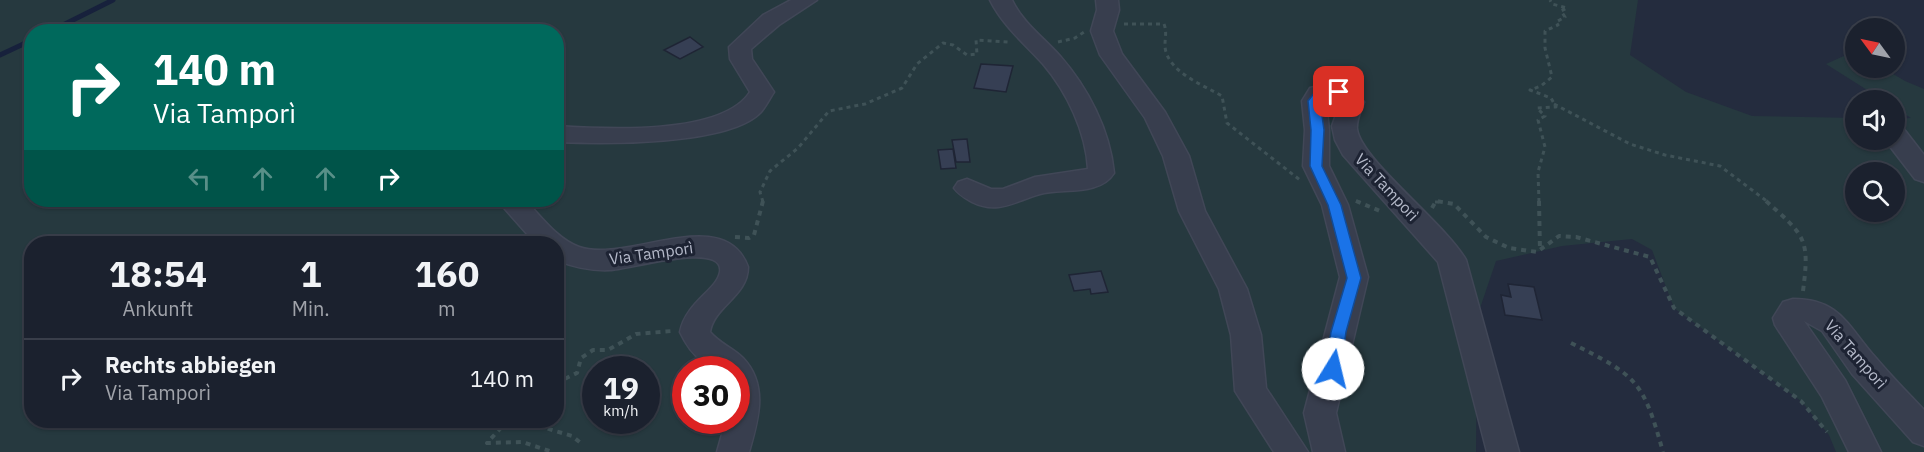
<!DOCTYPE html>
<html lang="de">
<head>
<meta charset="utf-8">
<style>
	:root { --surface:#1b212e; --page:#242936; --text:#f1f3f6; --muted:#a0a3aa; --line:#393e4a }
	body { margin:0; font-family:"IBM Plex Sans",sans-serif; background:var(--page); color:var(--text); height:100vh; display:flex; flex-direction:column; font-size:22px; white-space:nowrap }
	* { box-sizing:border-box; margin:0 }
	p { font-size:20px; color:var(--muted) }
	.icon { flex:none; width:33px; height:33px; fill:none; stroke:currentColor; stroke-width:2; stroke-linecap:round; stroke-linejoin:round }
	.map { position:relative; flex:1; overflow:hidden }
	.details { position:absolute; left:24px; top:236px; width:540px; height:192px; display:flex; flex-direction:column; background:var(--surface); border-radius:24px; box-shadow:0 2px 4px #0004,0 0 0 2px var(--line) }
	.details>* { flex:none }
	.banner { position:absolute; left:24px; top:24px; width:540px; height:183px; border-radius:24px; box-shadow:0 2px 4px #0004,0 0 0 2px var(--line); background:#00695c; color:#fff; overflow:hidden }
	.needle { width:39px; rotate:303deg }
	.fabs { position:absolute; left:1845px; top:18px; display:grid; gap:12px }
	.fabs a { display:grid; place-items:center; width:60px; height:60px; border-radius:50%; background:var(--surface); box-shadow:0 2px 4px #0004,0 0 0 2px var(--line); font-size:30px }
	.speed { position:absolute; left:582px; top:356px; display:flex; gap:12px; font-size:30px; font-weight:700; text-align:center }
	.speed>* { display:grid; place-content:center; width:78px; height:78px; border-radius:50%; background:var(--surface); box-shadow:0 2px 4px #0004,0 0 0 2px var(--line); line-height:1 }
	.speed small { font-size:15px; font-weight:400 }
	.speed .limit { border:9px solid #d22; background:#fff; color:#111 }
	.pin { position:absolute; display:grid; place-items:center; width:51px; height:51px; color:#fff; margin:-26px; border-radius:12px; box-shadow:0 3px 9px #0006 }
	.me { position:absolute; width:66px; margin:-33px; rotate:9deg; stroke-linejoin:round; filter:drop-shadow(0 0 4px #0008) }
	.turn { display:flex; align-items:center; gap:21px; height:126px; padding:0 30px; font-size:27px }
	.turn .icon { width:78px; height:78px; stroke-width:2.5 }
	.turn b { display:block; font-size:42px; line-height:51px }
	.lanes { display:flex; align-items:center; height:57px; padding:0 30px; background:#0003; justify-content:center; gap:30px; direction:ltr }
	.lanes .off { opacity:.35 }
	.eta { display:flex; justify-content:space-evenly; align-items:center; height:102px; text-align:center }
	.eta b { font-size:36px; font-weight:800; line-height:42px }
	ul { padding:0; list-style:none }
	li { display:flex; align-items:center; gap:18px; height:78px; padding:0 30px; border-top:2px solid var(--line) }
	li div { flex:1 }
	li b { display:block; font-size:22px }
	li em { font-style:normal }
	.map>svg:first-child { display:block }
	.green { fill:#26393f; fill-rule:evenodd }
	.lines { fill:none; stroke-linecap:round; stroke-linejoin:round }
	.stream { stroke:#17213c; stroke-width:5 }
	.building { fill:#363f54; stroke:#1f2535; stroke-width:1.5 }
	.minor-casing { stroke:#414757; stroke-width:3 }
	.path-far1 { stroke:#3f5257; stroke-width:3; stroke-dasharray:4 4; stroke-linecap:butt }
	.path { stroke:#3f5257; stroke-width:4; stroke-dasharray:5 5; stroke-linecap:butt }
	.minor { fill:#383e4e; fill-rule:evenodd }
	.route { fill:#1a73e8; stroke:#114b97; stroke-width:1.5 }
	.labels { text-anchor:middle; stroke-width:6; stroke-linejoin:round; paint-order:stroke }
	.street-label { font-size:16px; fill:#b4b9c9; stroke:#1d2333 }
</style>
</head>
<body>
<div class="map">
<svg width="1924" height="452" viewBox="0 0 1924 452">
	<rect width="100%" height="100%" fill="#242c3e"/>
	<path class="green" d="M 0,0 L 1638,0 L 1630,55 L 1686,92 L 1752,116 L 1855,118 L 1856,140 L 1894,140 L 1895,119 L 1911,118 L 1895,108 L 1894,100 L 1883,100 L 1826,64 L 1855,51 L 1856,68 L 1883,68 L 1905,81 L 1924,89 L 1924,452 L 1836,452 L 1829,435 L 1801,401 L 1674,308 L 1652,250 L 1632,239 L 1562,246 L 1496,261 L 1477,317 L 1476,452 L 0,452 ZM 32,32 L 556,32 L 556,200 L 32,200 ZM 1856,172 L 1894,172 L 1894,212 L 1856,212 ZM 32,243 L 556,243 L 556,420 L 32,420 ZM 596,369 L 646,369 L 646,420 L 596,420 ZM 686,369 L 736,369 L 736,420 L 686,420 Z"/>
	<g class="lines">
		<g class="stream">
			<polyline points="49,32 113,0"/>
			<polyline points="0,55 32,40"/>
		</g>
	</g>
	<g class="building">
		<polygon points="690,37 703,47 680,59 664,50"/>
		<polygon points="981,64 1013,66 1006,92 974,88"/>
		<polygon points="967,139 970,162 956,162 952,140"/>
		<polygon points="953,149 956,168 941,169 938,150"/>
		<polygon points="1101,271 1108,292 1091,294 1090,289 1074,291 1069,275"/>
		<polygon points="1508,284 1534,287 1542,320 1505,315 1501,295 1511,297"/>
	</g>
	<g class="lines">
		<g class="minor-casing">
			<g id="minor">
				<path d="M 791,0 L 817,0 L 779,25 L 751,49 L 752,59 L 774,92 C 770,98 766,106 761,112 C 729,146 602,144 556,142 L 556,126 C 604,129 722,136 750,92 L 730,59 L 729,47 L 763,15 Z"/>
				<path d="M 990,0 L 1012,0 C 1023,23 1043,37 1060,56 C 1088,88 1110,130 1114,173 C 1100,196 1063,188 1040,194 C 1015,201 998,215 972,202 C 965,198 959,195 954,188 L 958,182 L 967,179 L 991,189 L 1003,189 L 1035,177 L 1088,169 C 1086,132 1067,92 1043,64 C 1024,43 1003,26 990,0 Z"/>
				<polygon points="1096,0 1118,0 1119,10 1113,31 1122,54 1165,112 1189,156 1205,211 1247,289 1261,335 1266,388 1308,452 1274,452 1235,391 1231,335 1219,289 1179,211 1163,156 1145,118 1100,55 1091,31 1097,10"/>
				<path d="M 1328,84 C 1343,84 1355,89 1364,102 C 1361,110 1356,121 1357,129 C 1361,160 1446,224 1466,260 L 1519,452 L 1487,452 L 1438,262 L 1343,155 L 1335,140 L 1332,126 L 1340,103 L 1332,98 L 1326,101 L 1329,130 L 1329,166 L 1348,205 L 1368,277 L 1336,413 L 1345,452 L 1313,452 L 1304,413 L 1340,277 L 1322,205 L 1303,166 L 1305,130 L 1302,101 L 1310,88 Z"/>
				<polygon points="1894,126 1903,128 1924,155 1924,182 1915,179 1885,140 1894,140"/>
				<path d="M 497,200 L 525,200 C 541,216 557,239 579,247 C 627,264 724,202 748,267 C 748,296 714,306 710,332 C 719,343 733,348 743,358 C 769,385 758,421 749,452 L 717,452 L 726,420 L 736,420 L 736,369 C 707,369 693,359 680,332 C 686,302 717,290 720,272 C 725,240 627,270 610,270 C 591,271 574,267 556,260 L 556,243 L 535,243 Z"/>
				<path d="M 1793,299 C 1841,299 1848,327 1876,358 C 1891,376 1908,393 1924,410 L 1924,446 L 1913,442 L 1852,374 L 1822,331 L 1804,321 L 1845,380 L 1881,452 L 1849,452 L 1822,397 L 1775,325 L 1773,318 L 1783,302 Z"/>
			</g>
		</g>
		<g class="path-far1">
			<path d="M 1124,24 L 1164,24 C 1168,34 1163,42 1166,52 C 1173,74 1203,85 1222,96 L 1227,123 L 1300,180"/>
			<polyline points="1058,42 1075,38 1084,32"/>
			<polyline points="1554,104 1630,144 1665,155 1720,166 1768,202"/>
			<polyline points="1356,201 1359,202"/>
			<polyline points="763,202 760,192 770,171 798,148 829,111 865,104 902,88 917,64 943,43 953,45 967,55 977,54 976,40 1009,42"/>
			<polyline points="1435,202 1442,202"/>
			<polyline points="1539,202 1538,172 1545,147 1538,120 1545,116 1537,108 1556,107 1551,98 1530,90 1541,86 1552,77 1545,48 1545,31 1558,25 1556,22 1565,17 1561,11 1567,8 1552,4 1550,0"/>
		</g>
		<g class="path">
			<polyline points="1356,201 1380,211"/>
			<polyline points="1539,201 1540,251"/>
			<path d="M 1766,201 C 1805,236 1810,238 1803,291"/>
			<polyline points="1432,208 1436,201 1454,204 1486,237 1509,248 1537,252 1559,236 1576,237 1650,257 1674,308 1801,401 1827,432"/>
			<polyline points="735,237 749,238 754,235 763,201"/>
			<path d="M 1571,343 C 1637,376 1643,380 1663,452"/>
			<polyline points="556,383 577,373 581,358 593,350 608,350 636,334 672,331"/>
			<polyline points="508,420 487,443 522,442 553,452"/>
			<polyline points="519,420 572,436 582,444"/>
		</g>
		<use href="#minor" class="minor"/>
	</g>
	<polygon class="route" points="1322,87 1339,88 1345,92 1339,95 1325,95 1320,101 1324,130 1322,166 1341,205 1361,278 1346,332 1341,369 1333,375 1325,369 1331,332 1347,278 1328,205 1310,166 1311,130 1308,101 1318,88"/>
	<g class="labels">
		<g class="street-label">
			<text transform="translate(1387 187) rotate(47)" y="6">Via Tamporì</text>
			<text transform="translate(651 253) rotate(-8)" y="6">Via Tamporì</text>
			<text transform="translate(1856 354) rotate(49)" y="6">Via Tamporì</text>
		</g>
	</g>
</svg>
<div class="fabs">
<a><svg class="needle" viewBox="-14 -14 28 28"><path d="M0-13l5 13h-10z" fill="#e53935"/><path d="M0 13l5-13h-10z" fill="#a0a3aa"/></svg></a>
<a><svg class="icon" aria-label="sound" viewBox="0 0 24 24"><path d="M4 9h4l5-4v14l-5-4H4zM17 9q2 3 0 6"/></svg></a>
<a><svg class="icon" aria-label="search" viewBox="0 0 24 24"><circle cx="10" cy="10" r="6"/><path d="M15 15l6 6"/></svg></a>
</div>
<div class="speed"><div>19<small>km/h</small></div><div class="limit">30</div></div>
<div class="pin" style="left:1339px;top:92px;background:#d93025"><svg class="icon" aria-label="arrive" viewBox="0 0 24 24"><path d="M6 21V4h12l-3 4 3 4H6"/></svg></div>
<svg class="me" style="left:1333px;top:369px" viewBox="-20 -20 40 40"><circle r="19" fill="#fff"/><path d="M0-13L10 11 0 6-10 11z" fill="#1a73e8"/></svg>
<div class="banner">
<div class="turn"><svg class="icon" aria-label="right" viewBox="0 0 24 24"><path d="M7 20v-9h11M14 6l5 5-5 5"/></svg><div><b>140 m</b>Via Tamporì</div></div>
<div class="lanes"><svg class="icon off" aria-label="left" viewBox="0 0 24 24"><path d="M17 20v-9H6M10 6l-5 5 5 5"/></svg><svg class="icon off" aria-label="ahead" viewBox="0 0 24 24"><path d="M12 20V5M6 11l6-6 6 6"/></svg><svg class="icon off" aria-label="ahead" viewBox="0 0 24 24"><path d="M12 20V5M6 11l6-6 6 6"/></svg><svg class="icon" aria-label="right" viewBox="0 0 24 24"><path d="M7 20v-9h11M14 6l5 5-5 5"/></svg></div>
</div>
<section class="details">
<div class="eta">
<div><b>18:54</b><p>Ankunft</p></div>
<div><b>1</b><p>Min.</p></div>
<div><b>160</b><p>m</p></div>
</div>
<ul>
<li><svg class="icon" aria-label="right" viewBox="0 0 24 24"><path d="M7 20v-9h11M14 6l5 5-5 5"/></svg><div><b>Rechts abbiegen</b><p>Via Tamporì</p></div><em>140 m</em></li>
</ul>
</section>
</div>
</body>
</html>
